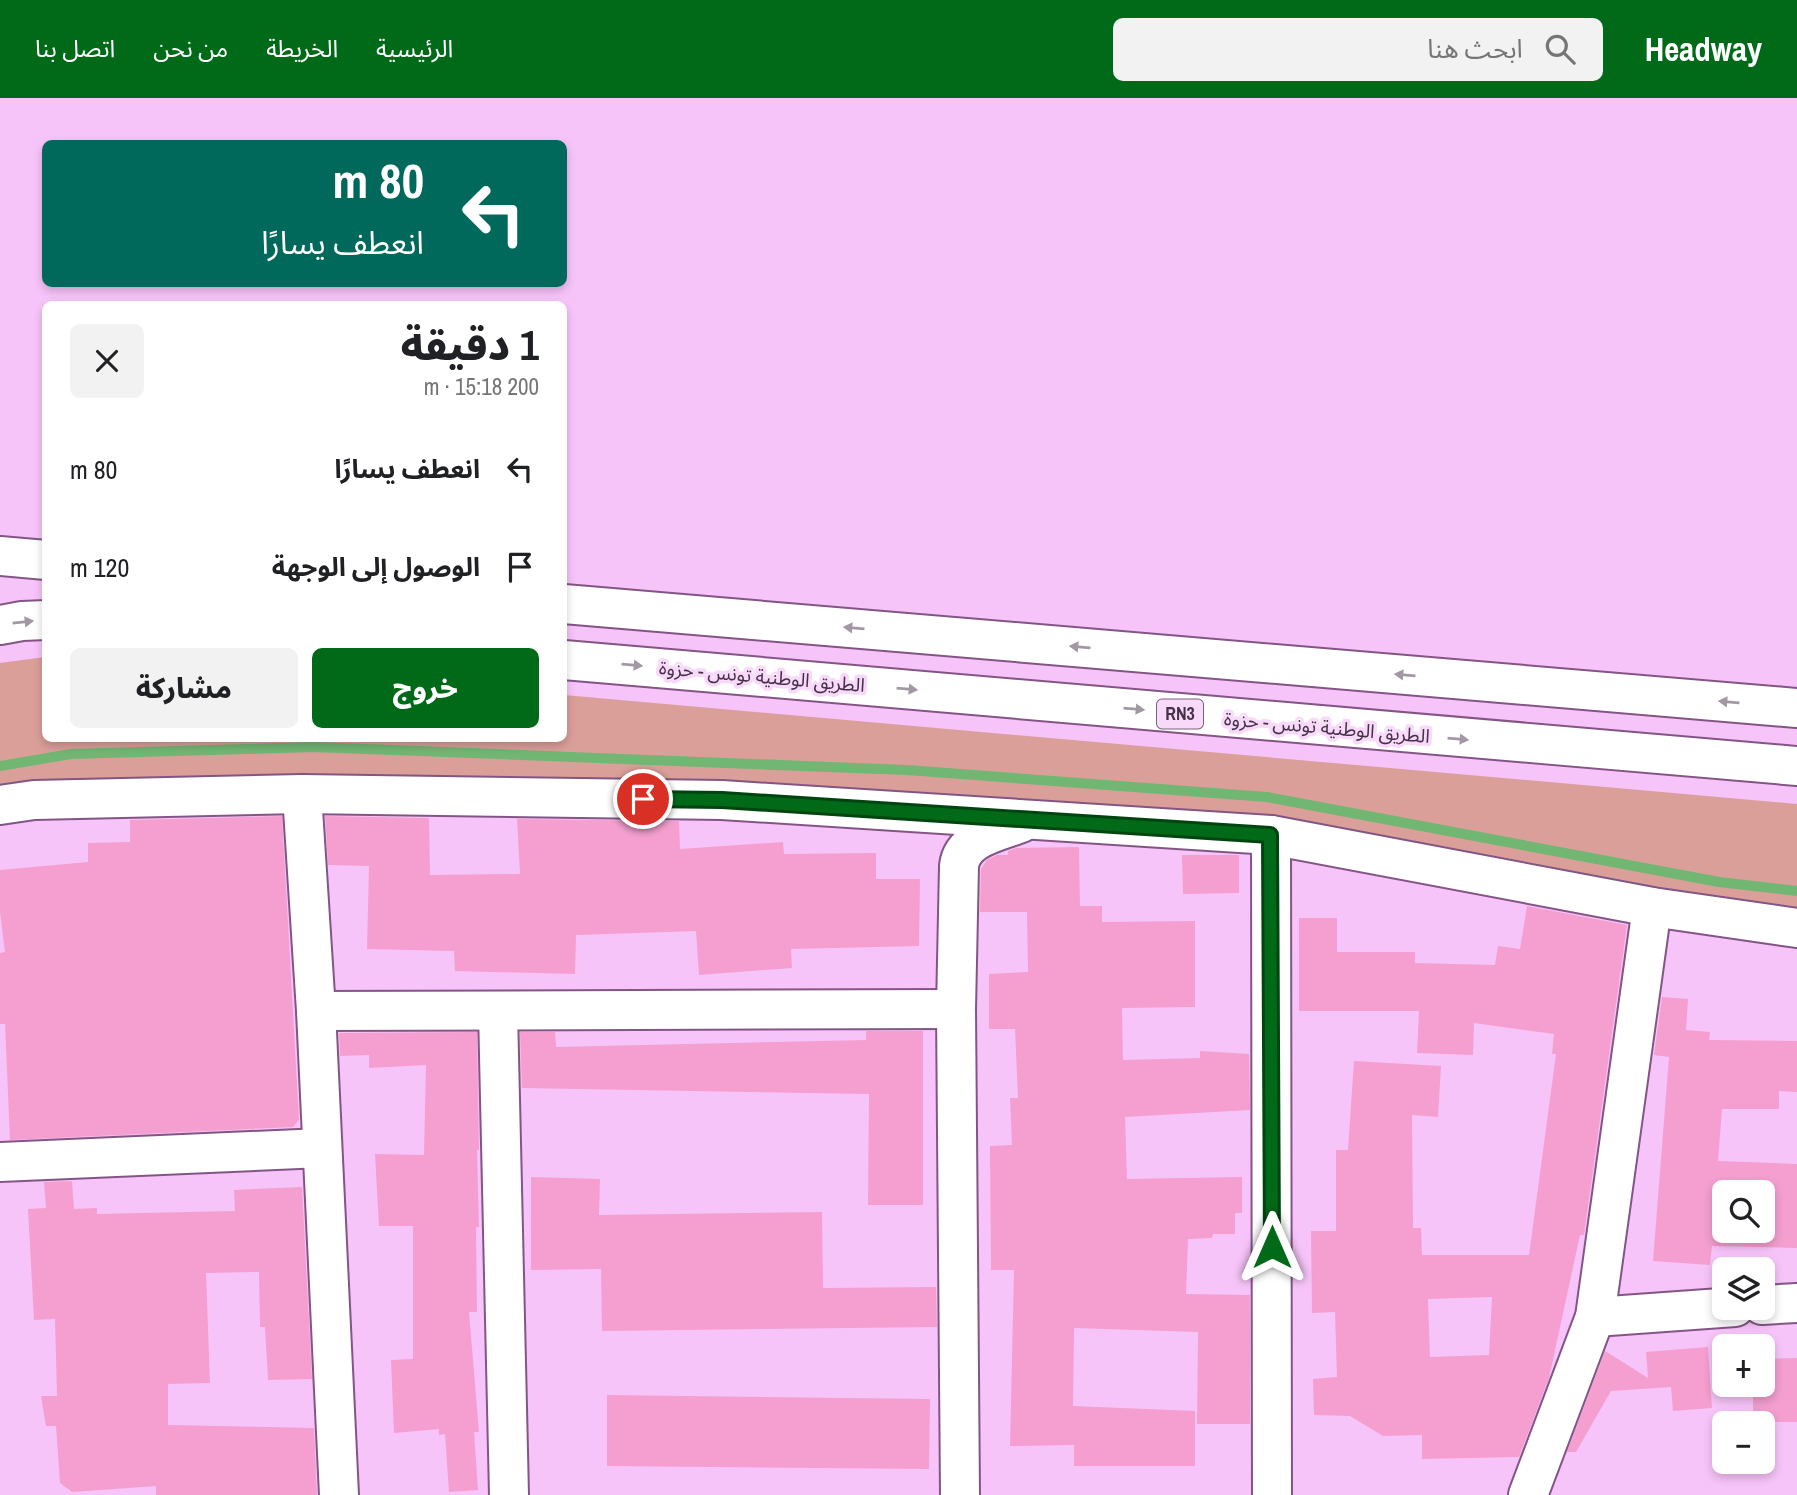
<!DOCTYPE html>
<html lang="ar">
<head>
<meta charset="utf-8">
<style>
	:root { --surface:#fff; --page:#f2f2f2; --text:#202124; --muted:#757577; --accent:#006a18 }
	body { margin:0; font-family:"Archivo Narrow","Noto Sans Arabic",sans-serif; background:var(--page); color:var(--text); direction:rtl; height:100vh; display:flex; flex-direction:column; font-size:26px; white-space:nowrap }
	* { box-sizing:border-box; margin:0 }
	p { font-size:23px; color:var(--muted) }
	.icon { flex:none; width:38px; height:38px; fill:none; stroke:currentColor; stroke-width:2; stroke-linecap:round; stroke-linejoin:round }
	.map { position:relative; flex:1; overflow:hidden; direction:ltr }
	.sheet { position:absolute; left:42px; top:203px; width:525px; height:441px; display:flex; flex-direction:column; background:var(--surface); border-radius:10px; box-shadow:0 4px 10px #0003; direction:rtl }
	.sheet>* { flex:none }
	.hud { position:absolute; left:42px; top:42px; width:525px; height:147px; border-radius:10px; box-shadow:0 4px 10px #0003; direction:rtl; background:#00695c; color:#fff; overflow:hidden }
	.fabs { position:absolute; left:1712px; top:1082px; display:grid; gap:14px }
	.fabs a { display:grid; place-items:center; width:63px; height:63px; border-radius:10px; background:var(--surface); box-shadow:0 4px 10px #0003; font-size:35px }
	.pin { position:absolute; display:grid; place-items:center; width:60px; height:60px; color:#fff; margin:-30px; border:4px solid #fff; border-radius:50%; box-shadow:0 2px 7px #0007 }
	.me { position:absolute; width:77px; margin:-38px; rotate:0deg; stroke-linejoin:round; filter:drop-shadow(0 0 5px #0008) }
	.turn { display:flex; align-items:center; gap:24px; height:147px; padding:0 28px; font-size:32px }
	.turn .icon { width:91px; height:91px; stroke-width:2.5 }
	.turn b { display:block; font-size:49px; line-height:60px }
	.round { display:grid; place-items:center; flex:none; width:74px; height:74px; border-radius:10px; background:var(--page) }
	.summary { display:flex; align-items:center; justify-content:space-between; height:119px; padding:0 28px }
	h1 { font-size:42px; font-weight:800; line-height:52px }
	.action { display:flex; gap:14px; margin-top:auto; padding:14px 28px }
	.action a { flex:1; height:80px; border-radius:10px; background:var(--accent); color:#fff; font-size:28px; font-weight:800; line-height:80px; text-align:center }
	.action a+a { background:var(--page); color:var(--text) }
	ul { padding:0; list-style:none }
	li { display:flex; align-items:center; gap:21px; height:98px; padding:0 28px }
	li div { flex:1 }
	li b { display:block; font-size:26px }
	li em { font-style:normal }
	header { display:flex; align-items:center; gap:42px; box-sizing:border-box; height:98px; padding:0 35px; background:var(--accent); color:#fff }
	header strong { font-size:33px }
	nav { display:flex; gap:38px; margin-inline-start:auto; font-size:24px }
	.search { width:490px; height:63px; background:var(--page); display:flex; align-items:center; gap:18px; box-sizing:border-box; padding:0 24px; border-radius:10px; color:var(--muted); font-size:26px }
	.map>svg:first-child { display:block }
	.green { fill:#db9f9a }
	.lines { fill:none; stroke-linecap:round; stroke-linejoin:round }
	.stream { stroke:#72b674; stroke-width:10 }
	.building { fill:#f49fcf; fill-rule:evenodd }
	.minor-casing { stroke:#835585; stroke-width:42 }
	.major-casing { stroke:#835585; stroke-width:42 }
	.minor { stroke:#fff; stroke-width:38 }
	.major { stroke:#fff; stroke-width:38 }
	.oneway { fill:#a298a3 }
	.route-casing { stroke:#004510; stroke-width:18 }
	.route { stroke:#006a18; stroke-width:12 }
	.labels { text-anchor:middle; stroke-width:7; stroke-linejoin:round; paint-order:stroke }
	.shield { fill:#f8d9f9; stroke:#7b637c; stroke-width:2 }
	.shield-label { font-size:18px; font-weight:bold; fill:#453147 }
	.street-label { font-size:19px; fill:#453147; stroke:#f8d9f9 }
</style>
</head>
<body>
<header>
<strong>Headway</strong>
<div class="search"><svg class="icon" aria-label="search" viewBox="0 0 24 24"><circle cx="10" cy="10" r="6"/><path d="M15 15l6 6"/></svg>ابحث هنا</div>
<nav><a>الرئيسية</a><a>الخريطة</a><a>من نحن</a><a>اتصل بنا</a></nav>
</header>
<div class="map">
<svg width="1797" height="1397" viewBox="0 0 1797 1397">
	<rect width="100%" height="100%" fill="#f7c4f9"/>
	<polygon class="green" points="45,559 46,640 564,640 564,597 1797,706 1797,815 1276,728 981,698 642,689 0,700 0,565"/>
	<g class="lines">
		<polyline class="stream" points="0,668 71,656 314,649 907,672 1267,699 1719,784 1797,793"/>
	</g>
	<g class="building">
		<polygon points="282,718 299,1022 293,1029 10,1042 5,926 0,926 0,855 5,854 0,814 0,772 88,764 88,745 130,744 130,722"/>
		<polygon points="325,718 429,720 430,777 520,776 517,721 679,723 680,751 783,744 784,756 876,755 876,781 920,781 919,848 791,851 792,870 699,877 696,833 576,837 575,876 455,873 454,853 367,851 369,768 328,767"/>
		<polygon points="1079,749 1080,808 1102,808 1102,824 1195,823 1195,909 1122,910 1123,962 1200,960 1200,953 1249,956 1250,1012 1125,1019 1127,1081 1242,1079 1242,1115 1235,1115 1235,1136 1213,1136 1212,1140 1188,1141 1186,1196 1250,1197 1250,1326 1197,1326 1198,1234 1074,1230 1073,1308 1195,1313 1195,1368 1074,1368 1074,1347 1010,1348 1014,1172 991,1172 990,1048 1012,1047 1010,1000 1018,1000 1015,931 989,931 989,876 1028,874 1027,814 980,814 981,771 987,762 997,757 1008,757 1008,753 1016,750"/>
		<polygon points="1182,757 1239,757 1239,795 1183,796"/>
		<path d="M 1527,808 L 1627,827 L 1584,1137 L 1580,1137 L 1549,1280 L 1519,1359 L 1422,1361 L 1422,1337 L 1383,1338 L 1350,1318 L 1314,1317 L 1313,1281 L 1337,1279 L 1335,1214 L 1312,1215 L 1311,1133 L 1336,1133 L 1336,1052 L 1348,1052 L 1354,963 L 1441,968 L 1438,1019 L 1412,1017 L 1413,1130 L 1421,1130 L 1422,1157 L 1529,1157 L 1556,956 L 1552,956 L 1554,936 L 1474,925 L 1473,957 L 1417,955 L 1419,913 L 1299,913 L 1299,820 L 1337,820 L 1337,854 L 1415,854 L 1415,865 L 1495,867 L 1498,848 L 1520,851 ZM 1492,1199 L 1489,1257 L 1430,1259 L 1428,1201 Z"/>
		<path d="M 1662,899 L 1688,901 L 1686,932 L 1710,934 L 1709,942 L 1797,943 L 1797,994 L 1779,993 L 1779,1011 L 1722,1011 L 1718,1063 L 1797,1066 L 1797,1150 L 1712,1148 L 1710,1167 L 1653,1163 L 1669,959 L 1654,957 ZM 1724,1094 L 1762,1094 L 1762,1132 L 1724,1132 Z"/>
		<polygon points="866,933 923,933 923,1107 868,1107 869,996 522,990 520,934 555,934 556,949 866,942"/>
		<polygon points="477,934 479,1052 477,1052 479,1129 476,1129 477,1214 469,1214 479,1334 474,1334 478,1392 449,1394 445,1336 439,1337 439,1331 394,1335 391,1262 413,1261 413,1128 379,1128 375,1056 424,1057 426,967 369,970 369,957 340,958 339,935"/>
		<polygon points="531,1079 600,1081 599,1117 822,1114 823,1190 936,1189 937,1229 602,1233 601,1171 531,1172"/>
		<polygon points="72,1083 74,1111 97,1110 97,1116 235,1113 234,1092 302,1089 312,1281 268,1282 265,1229 260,1229 259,1174 206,1175 210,1285 168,1286 168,1327 314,1330 317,1397 156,1397 156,1388 72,1394 60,1385 56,1328 46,1328 41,1298 57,1298 55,1221 34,1222 28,1111 46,1110 44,1084"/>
		<polygon points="1708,1249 1712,1310 1673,1313 1671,1289 1611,1293 1576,1354 1567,1354 1605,1253 1648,1280 1646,1254"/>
		<polygon points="1797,1260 1797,1324 1753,1324 1753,1286 1762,1286 1762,1261"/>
		<polygon points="607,1297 930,1301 929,1371 607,1368"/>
	</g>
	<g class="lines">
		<g class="minor-casing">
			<g id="minor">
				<polyline points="302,696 316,913 339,1397"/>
				<polyline points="0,707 34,702 302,696 722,702 1271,737 1652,809 1797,830"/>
				<polyline points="1271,737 1272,1397"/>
				<polyline points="316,913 956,911"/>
				<polyline points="498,913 509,1397"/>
				<polyline points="0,1064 322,1050"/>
				<polyline points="1762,1207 1797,1205"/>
				<polyline points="1595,1219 1735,1209"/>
				<path d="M 960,1397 L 956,911 L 959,768 C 962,740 998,734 1021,725"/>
				<polyline points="1528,1397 1595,1219 1652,809"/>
			</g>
		</g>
		<g class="major-casing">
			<g id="major">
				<polyline points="0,458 46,462"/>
				<polyline points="564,506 1797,610"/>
				<polyline points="0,527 22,523 46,522"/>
				<polyline points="564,562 1797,668"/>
			</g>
		</g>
		<use href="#minor" class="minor"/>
		<use href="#major" class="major"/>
	</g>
	<defs><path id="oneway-solid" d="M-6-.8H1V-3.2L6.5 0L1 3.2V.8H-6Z" transform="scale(1.75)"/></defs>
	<g class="oneway">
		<use href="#oneway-solid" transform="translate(23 524) rotate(-6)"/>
		<use href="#oneway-solid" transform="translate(854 530) rotate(-175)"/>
		<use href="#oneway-solid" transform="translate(1080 549) rotate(-175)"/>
		<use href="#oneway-solid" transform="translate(632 567) rotate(5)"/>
		<use href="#oneway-solid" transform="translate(1405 577) rotate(-175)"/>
		<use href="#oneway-solid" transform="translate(907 591) rotate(5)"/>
		<use href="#oneway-solid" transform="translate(1729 604) rotate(-175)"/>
		<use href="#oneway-solid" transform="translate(1134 611) rotate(5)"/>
		<use href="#oneway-solid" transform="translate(1458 641) rotate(5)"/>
	</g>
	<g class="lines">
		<g class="route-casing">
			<polyline id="route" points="643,701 722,702 1270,737 1272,1149"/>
		</g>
		<use href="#route" class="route"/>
	</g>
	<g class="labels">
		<rect class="shield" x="1157" y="601.5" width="46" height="29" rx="5"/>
		<g class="shield-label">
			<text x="1180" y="622">RN3</text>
		</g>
		<g class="street-label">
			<text transform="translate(762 578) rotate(5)" y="7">الطريق الوطنية تونس - حزوة</text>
			<text transform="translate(1327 629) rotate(5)" y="7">الطريق الوطنية تونس - حزوة</text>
		</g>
	</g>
</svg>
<div class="fabs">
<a><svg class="icon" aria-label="search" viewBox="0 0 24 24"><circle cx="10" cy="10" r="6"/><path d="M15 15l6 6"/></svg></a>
<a><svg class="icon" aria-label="layers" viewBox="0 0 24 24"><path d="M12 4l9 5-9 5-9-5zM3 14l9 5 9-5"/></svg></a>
<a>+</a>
<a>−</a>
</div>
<div class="pin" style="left:643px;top:701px;background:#d93025"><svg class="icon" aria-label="arrive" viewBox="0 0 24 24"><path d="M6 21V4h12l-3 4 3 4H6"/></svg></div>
<svg class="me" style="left:1272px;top:1149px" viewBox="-20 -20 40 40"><path d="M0-17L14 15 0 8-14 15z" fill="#006a18" stroke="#fff" stroke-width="4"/></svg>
<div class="hud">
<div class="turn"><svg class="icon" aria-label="left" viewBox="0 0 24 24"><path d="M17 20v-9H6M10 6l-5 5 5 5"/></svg><div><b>80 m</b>انعطف يسارًا</div></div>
</div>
<section class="sheet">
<div class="summary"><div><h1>1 دقيقة</h1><p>200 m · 15:18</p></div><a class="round"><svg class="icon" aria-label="close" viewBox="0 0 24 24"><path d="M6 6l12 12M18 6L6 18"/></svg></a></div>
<ul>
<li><svg class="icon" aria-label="left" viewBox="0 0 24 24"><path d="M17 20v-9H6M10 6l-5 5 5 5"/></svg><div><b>انعطف يسارًا</b></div><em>80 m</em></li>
<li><svg class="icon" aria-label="arrive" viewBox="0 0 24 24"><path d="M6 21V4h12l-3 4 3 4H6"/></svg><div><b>الوصول إلى الوجهة</b></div><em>120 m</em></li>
</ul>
<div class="action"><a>خروج</a><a>مشاركة</a></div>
</section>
</div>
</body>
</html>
